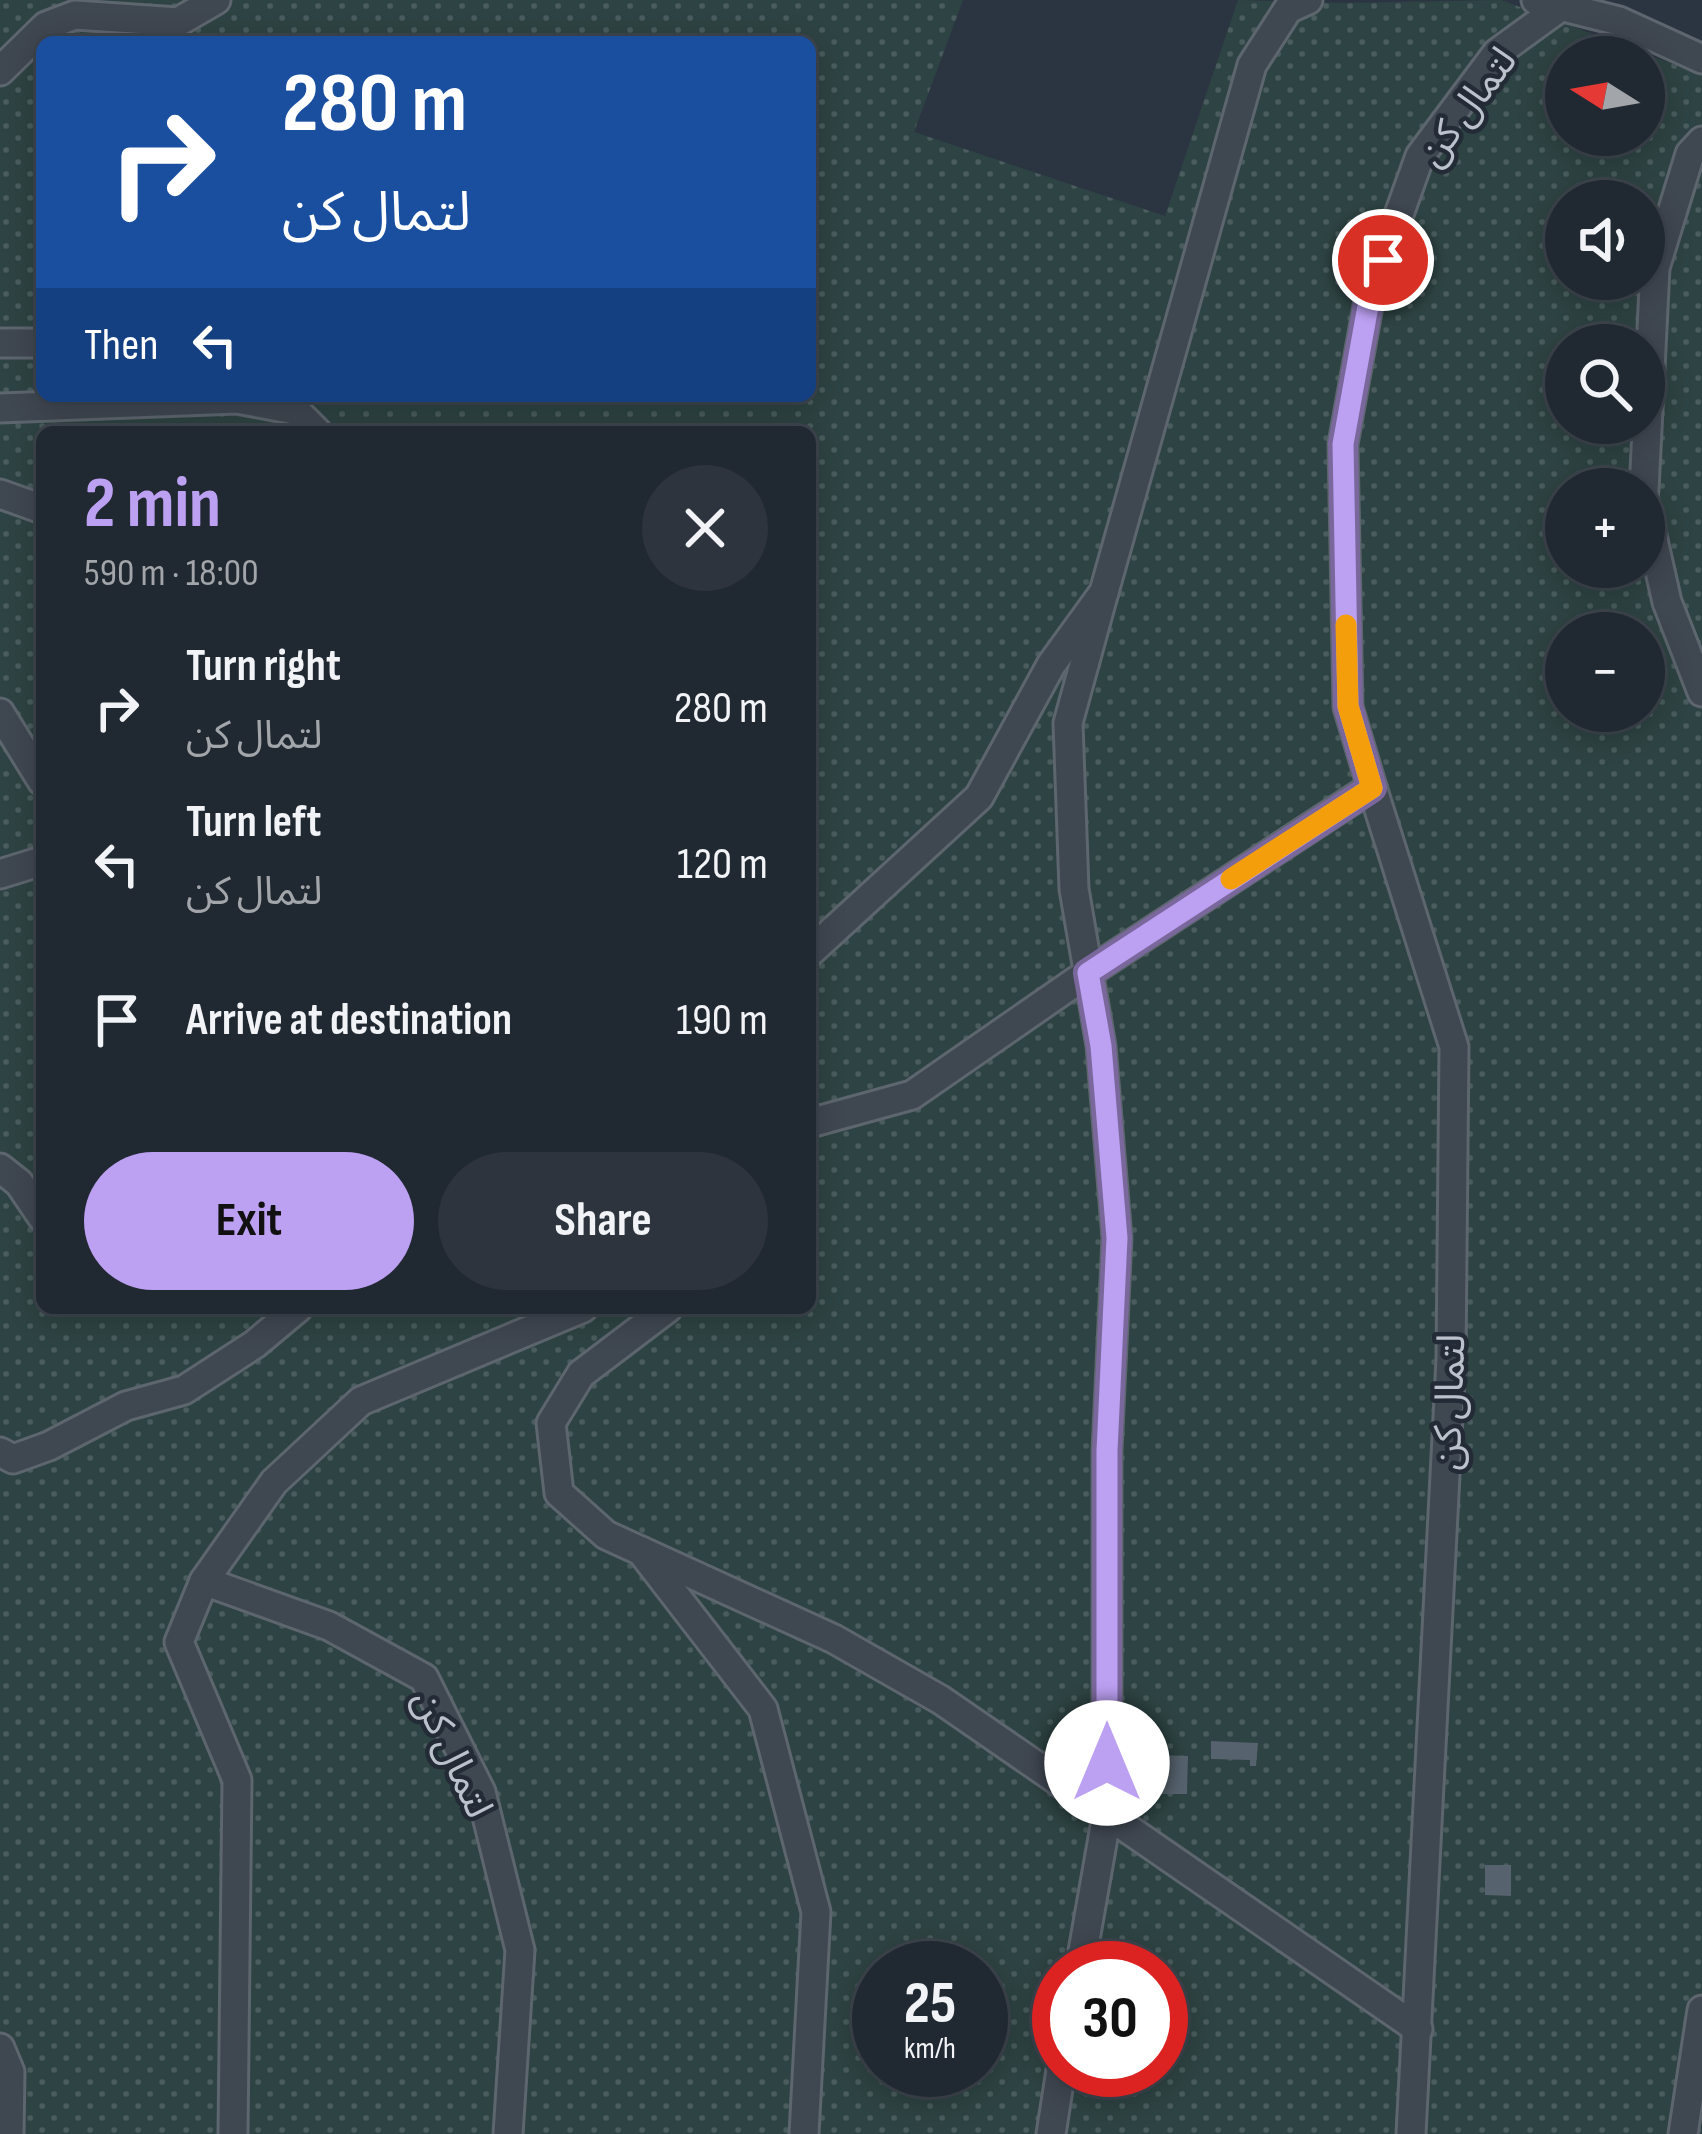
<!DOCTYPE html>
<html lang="en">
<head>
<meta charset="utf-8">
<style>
	:root { --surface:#202831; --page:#2d343d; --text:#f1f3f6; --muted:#a2a6ab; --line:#3d444d; --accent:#bca0f2 }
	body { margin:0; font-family:"Sofia Sans Condensed","Noto Sans Arabic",sans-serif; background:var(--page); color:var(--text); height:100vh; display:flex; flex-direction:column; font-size:45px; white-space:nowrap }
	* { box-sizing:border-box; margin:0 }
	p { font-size:39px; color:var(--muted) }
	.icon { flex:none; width:66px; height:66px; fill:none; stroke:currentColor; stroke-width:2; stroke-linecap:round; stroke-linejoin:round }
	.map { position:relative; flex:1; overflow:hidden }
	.details { position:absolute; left:36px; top:426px; width:780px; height:888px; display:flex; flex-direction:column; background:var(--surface); border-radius:18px; box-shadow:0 6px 30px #0003,0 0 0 3px var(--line) }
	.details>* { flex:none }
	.hud { position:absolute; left:36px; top:36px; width:780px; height:366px; border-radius:18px; box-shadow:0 6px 30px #0003,0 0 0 3px var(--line); background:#1a4fa0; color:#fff; overflow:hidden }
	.needle { width:78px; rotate:281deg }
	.fabs { position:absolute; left:1545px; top:36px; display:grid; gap:24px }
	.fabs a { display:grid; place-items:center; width:120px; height:120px; border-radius:50%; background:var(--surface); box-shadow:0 6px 30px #0003,0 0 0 3px var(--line); font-size:60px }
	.speed { position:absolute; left:852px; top:1941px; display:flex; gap:24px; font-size:60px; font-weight:700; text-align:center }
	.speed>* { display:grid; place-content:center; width:156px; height:156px; border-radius:50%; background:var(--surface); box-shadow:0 6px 30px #0003,0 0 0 3px var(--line); line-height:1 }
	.speed small { font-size:30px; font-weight:400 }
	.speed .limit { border:18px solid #d22; background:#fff; color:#111 }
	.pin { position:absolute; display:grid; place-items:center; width:102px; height:102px; color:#fff; margin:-51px; border:6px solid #fff; border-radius:50%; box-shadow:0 3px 12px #0007 }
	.me { position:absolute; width:132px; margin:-66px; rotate:0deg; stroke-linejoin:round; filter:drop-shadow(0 0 9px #0008) }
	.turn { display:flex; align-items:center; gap:42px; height:252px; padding:0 48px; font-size:54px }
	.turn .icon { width:156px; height:156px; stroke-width:2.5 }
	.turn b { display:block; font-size:84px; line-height:102px }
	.then { display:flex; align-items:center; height:114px; padding:0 48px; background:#0003; gap:24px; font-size:45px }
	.round { display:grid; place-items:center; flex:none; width:126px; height:126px; border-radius:63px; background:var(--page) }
	.headline { display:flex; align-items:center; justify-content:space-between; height:204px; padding:0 48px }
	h1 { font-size:72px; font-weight:700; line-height:90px; color:var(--accent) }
	.primary-button { display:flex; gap:24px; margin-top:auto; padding:24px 48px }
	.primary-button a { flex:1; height:138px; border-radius:72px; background:var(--accent); color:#111; font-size:48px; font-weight:700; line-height:138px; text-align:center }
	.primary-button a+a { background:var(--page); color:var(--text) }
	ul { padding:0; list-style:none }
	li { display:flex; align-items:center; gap:36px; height:156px; padding:0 48px }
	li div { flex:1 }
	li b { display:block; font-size:45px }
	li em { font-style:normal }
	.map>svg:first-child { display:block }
	.grass { fill:url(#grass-dots); fill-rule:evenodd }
	.building { fill:#56626d }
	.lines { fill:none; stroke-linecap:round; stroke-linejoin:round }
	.minor-casing { stroke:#5d656e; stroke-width:33 }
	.minor { stroke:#3f4751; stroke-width:27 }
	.route-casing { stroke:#7a689d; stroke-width:30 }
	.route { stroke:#bca0f2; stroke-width:21 }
	.slow { stroke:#f59e0b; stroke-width:21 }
	.labels { text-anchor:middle; stroke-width:9; stroke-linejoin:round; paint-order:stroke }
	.street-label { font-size:39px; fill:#bcc2cb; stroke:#232c36 }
</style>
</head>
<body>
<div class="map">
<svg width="1702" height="2134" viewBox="0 0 1702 2134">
	<defs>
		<pattern id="grass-dots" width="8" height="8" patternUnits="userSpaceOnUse" patternTransform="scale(3)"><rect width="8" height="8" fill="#2e4343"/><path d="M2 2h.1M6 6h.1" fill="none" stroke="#4a5c5d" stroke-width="1.8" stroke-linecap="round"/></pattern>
	</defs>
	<rect width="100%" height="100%" fill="#2b3541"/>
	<path class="grass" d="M 0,0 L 963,0 L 914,132 L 1165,216 L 1238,0 L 1343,3 L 1501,0 L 1702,75 L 1702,2134 L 0,2134 ZM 42,42 L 810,42 L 810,396 L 42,396 ZM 1566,57 L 1644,57 L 1644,135 L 1566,135 ZM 1566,201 L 1644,201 L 1644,279 L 1566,279 ZM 1566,345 L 1644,345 L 1644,423 L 1566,423 ZM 42,432 L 810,432 L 810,1308 L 42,1308 ZM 1566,489 L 1644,489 L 1644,567 L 1566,567 ZM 1566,633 L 1644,633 L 1644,711 L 1566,711 ZM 879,1968 L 981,1968 L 981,2070 L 879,2070 ZM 1059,1968 L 1161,1968 L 1161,2070 L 1059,2070 Z"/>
	<g class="building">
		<polygon points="1211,1741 1258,1743 1256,1766 1250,1766 1250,1760 1211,1759"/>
		<polygon points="1159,1755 1188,1756 1187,1794 1158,1794"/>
		<polygon points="1485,1865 1511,1865 1511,1896 1485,1895"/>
	</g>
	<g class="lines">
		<g class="minor-casing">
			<g id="minor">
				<polyline points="1536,0 1619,21 1702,59"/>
				<polyline points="0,71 46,26 75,15 178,22 216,0"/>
				<polyline points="0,343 42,343"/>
				<polyline points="0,408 237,399 295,410 317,432"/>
				<polyline points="1644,490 1655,268 1690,154 1702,141"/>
				<polyline points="0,494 42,509"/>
				<polyline points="1644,500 1667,602 1702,692"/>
				<polyline points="0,713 42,781"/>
				<polyline points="1372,787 1348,707 1343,444 1370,295 1420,156 1497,53 1559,8"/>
				<polyline points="0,874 42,861"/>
				<polyline points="810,952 979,797 1051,665 1104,592 1252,65 1288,9 1308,0"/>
				<polyline points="810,1123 912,1095 1088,973 1372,787 1454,1047 1451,1359 1411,2134"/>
				<polyline points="0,1168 19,1183 42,1217"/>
				<polyline points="668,1308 581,1374 551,1423 559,1493 606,1535 834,1639 941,1700 1418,2029"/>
				<polyline points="0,1452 13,1459 49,1446 126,1406 184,1390 255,1344 298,1308"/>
				<polyline points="641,1551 763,1709 816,1912 804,2134"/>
				<polyline points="204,1581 179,1642 237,1780 233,2134"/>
				<polyline points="1107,1763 1154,1766"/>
				<polyline points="1080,1968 1107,1815 1107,1451 1117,1238 1101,1046 1074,889 1068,723 1104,592"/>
				<polyline points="0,2048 10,2072 9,2134"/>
				<polyline points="508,2134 520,1950 481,1792 424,1678 329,1626 204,1581 274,1482 361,1401 583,1308"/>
				<polyline points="1051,2134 1061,2070"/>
				<polyline points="1683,2134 1702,2010"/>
			</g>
		</g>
		<use href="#minor" class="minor"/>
	</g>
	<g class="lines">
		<g class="route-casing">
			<polyline id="route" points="1107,1763 1107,1451 1117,1238 1101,1046 1088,973 1372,788 1348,706 1343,444 1370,295 1383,260"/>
		</g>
		<use href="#route" class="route"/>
		<polyline class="slow" points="1231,879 1372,788 1348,706 1346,625"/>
	</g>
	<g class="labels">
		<g class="street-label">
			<text transform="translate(1466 106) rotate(-53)" y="14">لتمال کن</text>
			<text transform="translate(1448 1402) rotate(-88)" y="14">لتمال کن</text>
			<text transform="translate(454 1753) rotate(65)" y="14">لتمال کن</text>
		</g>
	</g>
</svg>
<div class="fabs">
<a><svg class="needle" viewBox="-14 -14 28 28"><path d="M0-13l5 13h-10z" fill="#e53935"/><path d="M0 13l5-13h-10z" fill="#a2a6ab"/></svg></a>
<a><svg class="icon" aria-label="sound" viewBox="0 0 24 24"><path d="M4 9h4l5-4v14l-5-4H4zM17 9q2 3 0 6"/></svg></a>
<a><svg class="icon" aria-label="search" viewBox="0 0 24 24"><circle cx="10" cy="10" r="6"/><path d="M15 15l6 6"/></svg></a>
<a>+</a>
<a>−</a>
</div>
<div class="speed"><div>25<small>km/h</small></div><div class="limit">30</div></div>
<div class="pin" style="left:1383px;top:260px;background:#d93025"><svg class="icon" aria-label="arrive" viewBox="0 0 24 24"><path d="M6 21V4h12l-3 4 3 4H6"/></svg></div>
<svg class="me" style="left:1107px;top:1763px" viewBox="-20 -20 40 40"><circle r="19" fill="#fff"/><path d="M0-13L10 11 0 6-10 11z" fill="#bca0f2"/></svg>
<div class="hud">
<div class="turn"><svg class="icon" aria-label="right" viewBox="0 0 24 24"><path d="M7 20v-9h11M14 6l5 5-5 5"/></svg><div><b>280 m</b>لتمال کن</div></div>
<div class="then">Then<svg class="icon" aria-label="left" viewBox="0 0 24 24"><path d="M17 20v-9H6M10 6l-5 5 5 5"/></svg></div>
</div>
<section class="details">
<div class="headline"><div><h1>2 min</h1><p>590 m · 18:00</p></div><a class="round"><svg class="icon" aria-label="close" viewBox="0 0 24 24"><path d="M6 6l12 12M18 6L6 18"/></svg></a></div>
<ul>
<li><svg class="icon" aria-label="right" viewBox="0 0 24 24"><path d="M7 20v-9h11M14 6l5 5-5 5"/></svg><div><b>Turn right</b><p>لتمال کن</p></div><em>280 m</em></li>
<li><svg class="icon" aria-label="left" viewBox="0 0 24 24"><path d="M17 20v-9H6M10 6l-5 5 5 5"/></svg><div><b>Turn left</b><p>لتمال کن</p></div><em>120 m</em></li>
<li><svg class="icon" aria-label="arrive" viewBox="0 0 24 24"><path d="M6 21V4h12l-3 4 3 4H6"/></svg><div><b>Arrive at destination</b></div><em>190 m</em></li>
</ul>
<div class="primary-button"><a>Exit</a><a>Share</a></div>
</section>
</div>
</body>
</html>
